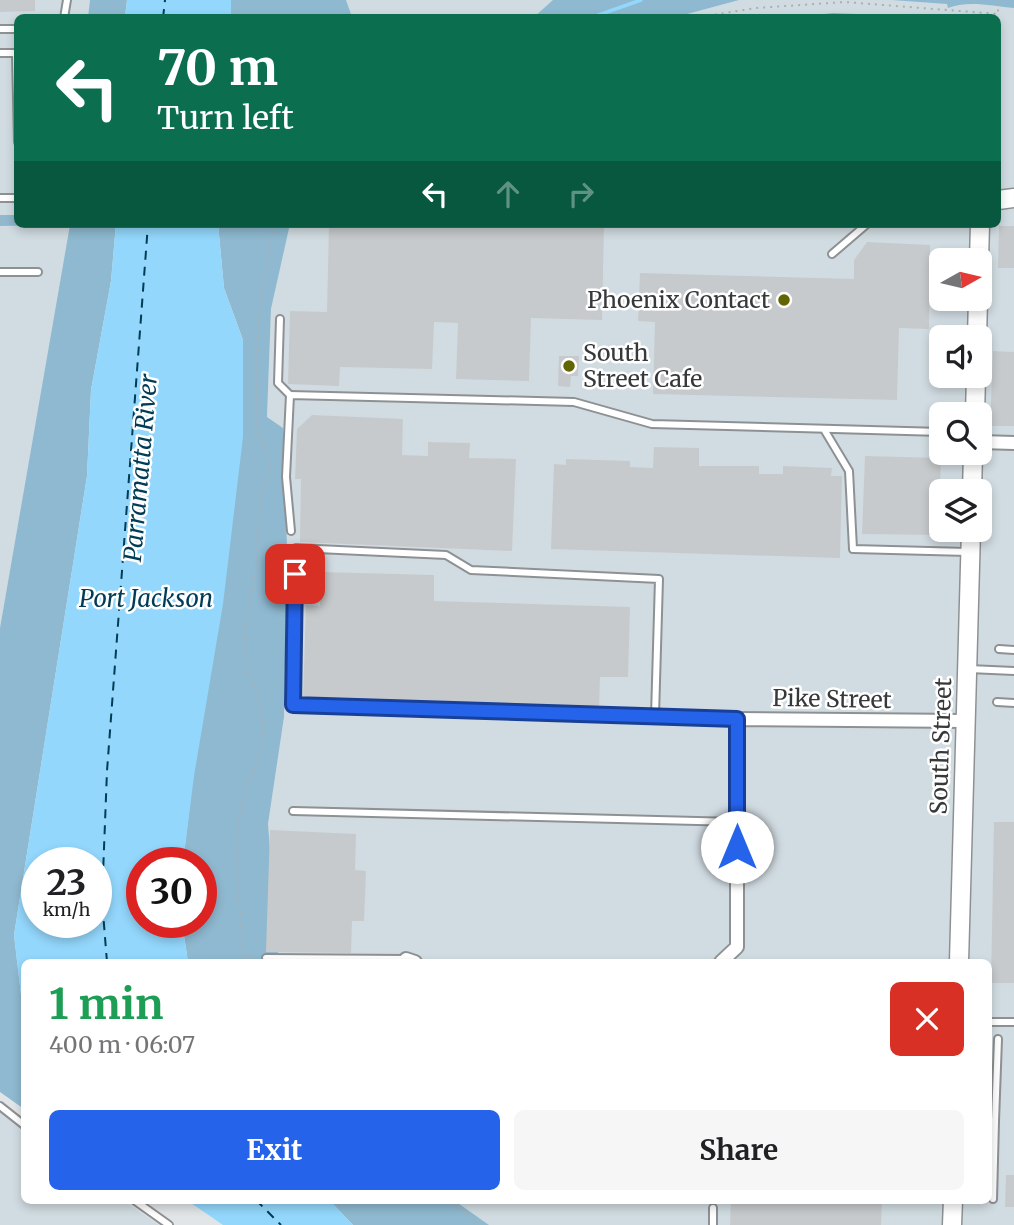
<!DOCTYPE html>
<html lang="en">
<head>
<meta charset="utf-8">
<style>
	:root { --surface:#fff; --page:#f6f6f6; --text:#202124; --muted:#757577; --accent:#2563eb }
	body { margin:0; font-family:Merriweather,serif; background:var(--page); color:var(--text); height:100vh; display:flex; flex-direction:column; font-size:26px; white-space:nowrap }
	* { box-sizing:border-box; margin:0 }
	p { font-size:23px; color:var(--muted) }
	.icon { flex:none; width:38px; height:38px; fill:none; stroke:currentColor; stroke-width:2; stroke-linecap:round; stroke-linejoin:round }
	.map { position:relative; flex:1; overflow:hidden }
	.details { position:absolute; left:21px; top:959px; width:971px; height:245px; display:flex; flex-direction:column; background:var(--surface); border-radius:10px; box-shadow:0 4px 10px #0003 }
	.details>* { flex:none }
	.banner { position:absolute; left:14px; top:14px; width:987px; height:214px; border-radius:10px; box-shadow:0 4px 10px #0003; background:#0b6e4f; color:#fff; overflow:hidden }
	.needle { width:46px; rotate:82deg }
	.controls { position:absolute; left:929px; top:248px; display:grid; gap:14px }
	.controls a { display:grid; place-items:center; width:63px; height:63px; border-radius:10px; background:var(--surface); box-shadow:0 4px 10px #0003; font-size:35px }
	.speed { position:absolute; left:21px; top:847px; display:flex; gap:14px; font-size:35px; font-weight:700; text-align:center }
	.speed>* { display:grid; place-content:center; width:91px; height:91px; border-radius:50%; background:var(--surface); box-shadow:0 4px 10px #0003; line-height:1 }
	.speed small { font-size:18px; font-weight:400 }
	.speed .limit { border:10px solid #d22; background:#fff; color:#111 }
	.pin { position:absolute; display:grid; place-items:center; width:60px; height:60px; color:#fff; margin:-30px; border-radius:14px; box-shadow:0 4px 10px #0006 }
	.me { position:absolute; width:77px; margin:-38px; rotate:0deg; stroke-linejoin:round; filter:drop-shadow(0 0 5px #0008) }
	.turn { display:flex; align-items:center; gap:24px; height:147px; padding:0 28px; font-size:32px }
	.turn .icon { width:91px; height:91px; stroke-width:2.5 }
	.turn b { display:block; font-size:49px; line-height:60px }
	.lanes { display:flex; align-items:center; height:66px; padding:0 28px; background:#0003; justify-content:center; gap:35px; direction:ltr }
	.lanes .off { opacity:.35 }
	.round { display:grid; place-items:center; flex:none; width:74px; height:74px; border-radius:10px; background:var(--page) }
	.summary { display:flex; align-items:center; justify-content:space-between; height:119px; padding:0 28px }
	h1 { font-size:42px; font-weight:700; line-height:52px; color:#1e9e55 }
	.action { display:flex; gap:14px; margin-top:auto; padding:14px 28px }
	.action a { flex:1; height:80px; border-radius:10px; background:var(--accent); color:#fff; font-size:28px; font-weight:700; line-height:80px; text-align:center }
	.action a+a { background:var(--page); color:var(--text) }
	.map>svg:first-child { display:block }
	.built { fill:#d1dce2; fill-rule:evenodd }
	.green { fill:#8fb9d0 }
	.water { fill:#93d7fc; fill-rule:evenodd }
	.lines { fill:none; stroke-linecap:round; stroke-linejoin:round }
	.stream { stroke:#93d7fc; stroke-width:3.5 }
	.ferry { stroke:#003c55; stroke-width:2; stroke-dasharray:9 7; stroke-linecap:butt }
	.building { fill:#c7cacc }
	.lane-casing { stroke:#8e9193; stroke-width:10 }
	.street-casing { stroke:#8e9193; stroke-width:16 }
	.secondary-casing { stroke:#8e9193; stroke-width:21 }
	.path { stroke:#adafb1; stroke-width:2; stroke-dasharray:2 5; stroke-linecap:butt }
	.lane { stroke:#fff; stroke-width:6 }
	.street { stroke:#fff; stroke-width:12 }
	.secondary { stroke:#fff; stroke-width:18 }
	.route-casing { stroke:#184099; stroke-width:18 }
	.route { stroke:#2563eb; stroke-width:12 }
	.poi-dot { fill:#626601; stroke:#fff; stroke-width:2.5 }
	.labels { text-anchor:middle; stroke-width:5; stroke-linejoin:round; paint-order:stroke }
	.poi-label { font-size:23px; fill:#373839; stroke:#fff; text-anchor:end }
	.street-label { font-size:23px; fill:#373839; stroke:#fff }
	.water-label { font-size:24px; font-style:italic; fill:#003c55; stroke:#fff }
</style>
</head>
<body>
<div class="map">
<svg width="1014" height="1225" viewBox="0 0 1014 1225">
	<rect width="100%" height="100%" fill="#e2e5e7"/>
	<g class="built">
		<polygon points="0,0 90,0 88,17 18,18 17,215 0,215"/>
		<path d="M 346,0 L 1014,0 L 1014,1225 L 489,1225 L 455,1201 L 989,1200 L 989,962 L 279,962 L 268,824 L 284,717 L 287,546 L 283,428 L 267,417 L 271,309 L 290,224 L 998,224 L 998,18 L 352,18 ZM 942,261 L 980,261 L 980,299 L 942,299 ZM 942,338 L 980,338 L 980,376 L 942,376 ZM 942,415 L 980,415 L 980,453 L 942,453 ZM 942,492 L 980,492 L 980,530 L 942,530 Z"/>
		<polygon points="71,225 0,628 0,226"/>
		<polygon points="0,1109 24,1128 24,1200 124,1201 159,1225 0,1225"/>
	</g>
	<g class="green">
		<polygon points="90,0 127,0 125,17 88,17"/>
		<polygon points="231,0 346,0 351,14 361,17 231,18"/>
		<polygon points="553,0 739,0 676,17 534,17"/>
		<path d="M 892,0 L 1014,0 L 1014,8 C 993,6 967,0 948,8 L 947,4 Z"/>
		<polygon points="833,13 925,17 796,17"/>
		<polygon points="0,215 17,215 18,224 116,224 111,281 91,390 87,476 14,935 24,1020 24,1109 0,1092 0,628 70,225 0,226"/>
		<polygon points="218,224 290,224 271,309 267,417 283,428 287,546 284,717 268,824 279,962 188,962 182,922 201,922 201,863 183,863 243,340 224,288"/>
		<polygon points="330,1201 455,1201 489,1225 353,1225"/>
	</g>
	<g class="water">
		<polygon points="127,0 231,0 231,17 125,17"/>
		<path d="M 116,224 L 218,224 L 224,288 L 243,340 L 243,437 L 223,604 L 194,776 L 183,863 L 142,863 L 142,922 L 182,922 L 188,962 L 24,962 L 24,1020 L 14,935 L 87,476 L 91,390 L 111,281 ZM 37,863 L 96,863 L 96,922 L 37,922 Z"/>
		<polygon points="188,1201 330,1201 353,1225 223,1225"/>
	</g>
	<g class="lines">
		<polyline class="stream" points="590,18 641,0"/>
		<g class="ferry">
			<polyline points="163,18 165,0"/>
			<polyline points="107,962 102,900 107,771 148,224"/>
			<polyline points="256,1200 281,1225"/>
		</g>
	</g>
	<g class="building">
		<polygon points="0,0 35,0 35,11 0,12"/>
		<polygon points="329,224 604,224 602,320 531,318 529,381 456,379 458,323 434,322 432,369 340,367 339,386 288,384 290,311 327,312"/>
		<polygon points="999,226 1014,226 1014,268 998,268"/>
		<polygon points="867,242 930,245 929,329 899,328 897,400 653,394 655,322 638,321 640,273 854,279 854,260"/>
		<polygon points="993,351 1014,352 1014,426 990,426"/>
		<polygon points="559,356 579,356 578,376 571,376 570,387 558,386"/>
		<polygon points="312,415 403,419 402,455 428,456 428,442 470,443 469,458 516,459 512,551 300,542 301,479 295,479 297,429"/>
		<polygon points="654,447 699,448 699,466 759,466 759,474 783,474 783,466 832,468 831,476 842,476 840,558 551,549 554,464 566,465 566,459 630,461 630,467 653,468"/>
		<polygon points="865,456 941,458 938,535 862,534"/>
		<polygon points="321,572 434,575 434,601 630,607 628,677 600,677 599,709 303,699 306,605 320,606"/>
		<polygon points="994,822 1014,822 1014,983 991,983"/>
		<polygon points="270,830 356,834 355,870 366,871 364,921 352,921 351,953 266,952"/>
		<polygon points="1006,1175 1014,1175 1014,1207 1005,1207"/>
		<polygon points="731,1200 882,1200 881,1225 730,1225"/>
	</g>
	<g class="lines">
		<g class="lane-casing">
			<g id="lane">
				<polyline points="64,18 67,0"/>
				<polyline points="0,29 18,29"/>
				<polyline points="0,53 18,53"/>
				<polyline points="16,53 18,142"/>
				<polyline points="0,198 18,198"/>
				<polyline points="832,254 867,224"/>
				<polyline points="0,272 38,272"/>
				<polyline points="280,319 278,383 290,395"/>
				<polyline points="825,431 849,471 853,549 968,552"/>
				<polyline points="291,531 286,477 290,395 574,402 652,424 942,432"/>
				<polyline points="999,649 1014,650"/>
				<polyline points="969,669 1014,671"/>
				<polyline points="997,702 1014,703"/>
				<polyline points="655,716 659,579 471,570 446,555 296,548 293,705 737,719"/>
				<polyline points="293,811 737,822"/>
				<polyline points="266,958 406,959"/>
				<polyline points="989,1022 1014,1022"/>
				<polyline points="0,1106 24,1125"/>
				<polyline points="989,1121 995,1121 998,1039"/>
				<polyline points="993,1199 995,1121"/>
				<polyline points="134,1200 169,1225"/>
				<polyline points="713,1225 713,1208"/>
			</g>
		</g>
		<g class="street-casing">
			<g id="street">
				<polyline points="980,442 1014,443"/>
				<polyline points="406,959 415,962"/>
				<polyline points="721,962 737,947 737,719 966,721"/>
			</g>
		</g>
		<g class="secondary-casing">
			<g id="secondary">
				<polyline points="998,200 1014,198"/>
				<polyline points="979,261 980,224"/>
				<polyline points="977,338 978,299"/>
				<polyline points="975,415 976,376"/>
				<polyline points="972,492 973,453"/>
				<polyline points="959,962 971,530"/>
				<polyline points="952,1225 953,1200"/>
			</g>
		</g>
		<g class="path">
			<polyline points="694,18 756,8 845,2 998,14 998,0"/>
			<polyline points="998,97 998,14"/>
			<polyline points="0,221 18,221"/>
			<polyline points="245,959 257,959"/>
			<polyline points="244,962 236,859 240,809 262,745 263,723 261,709 247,666 244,634 256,567 261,498 271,462 256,427 256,372 260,303 274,224"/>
			<polyline points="447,1200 479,1225"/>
		</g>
		<use href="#lane" class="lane"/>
		<use href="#street" class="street"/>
		<use href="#secondary" class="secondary"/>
	</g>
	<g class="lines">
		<g class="route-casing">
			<polyline id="route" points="295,574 293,705 737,719 737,847"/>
		</g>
		<use href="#route" class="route"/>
	</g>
	<g class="poi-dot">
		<circle cx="784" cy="300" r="7"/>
		<circle cx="569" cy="366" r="7"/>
	</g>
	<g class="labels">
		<g class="poi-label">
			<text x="770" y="308">Phoenix Contact</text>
			<text x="583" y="361" text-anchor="start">South<tspan x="583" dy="26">Street Cafe</tspan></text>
		</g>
		<g class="street-label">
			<text transform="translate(832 699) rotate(1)" y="8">Pike Street</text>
			<text transform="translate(941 746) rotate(-88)" y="8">South Street</text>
		</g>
		<g class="water-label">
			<text transform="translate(141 468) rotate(-85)" y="8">Parramatta River</text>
			<text x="146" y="607">Port Jackson</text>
		</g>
	</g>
</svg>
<div class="controls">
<a><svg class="needle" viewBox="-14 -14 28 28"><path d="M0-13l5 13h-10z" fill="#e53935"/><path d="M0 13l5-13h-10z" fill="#757577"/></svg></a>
<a><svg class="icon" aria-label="sound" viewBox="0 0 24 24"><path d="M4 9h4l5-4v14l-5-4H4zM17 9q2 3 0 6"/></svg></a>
<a><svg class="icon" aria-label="search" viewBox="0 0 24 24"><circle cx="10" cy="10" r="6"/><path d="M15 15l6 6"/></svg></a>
<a><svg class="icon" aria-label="layers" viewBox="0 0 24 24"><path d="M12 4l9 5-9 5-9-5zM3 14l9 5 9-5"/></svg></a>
</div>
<div class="speed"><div>23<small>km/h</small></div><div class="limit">30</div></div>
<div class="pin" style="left:295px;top:574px;background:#d93025"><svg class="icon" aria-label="arrive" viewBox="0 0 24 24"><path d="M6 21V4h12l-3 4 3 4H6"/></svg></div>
<svg class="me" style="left:737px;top:847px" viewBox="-20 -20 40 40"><circle r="19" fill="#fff"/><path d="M0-13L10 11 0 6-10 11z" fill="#2563eb"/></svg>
<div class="banner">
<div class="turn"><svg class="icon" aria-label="left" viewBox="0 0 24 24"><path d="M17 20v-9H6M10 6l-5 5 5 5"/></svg><div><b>70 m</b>Turn left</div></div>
<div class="lanes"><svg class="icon" aria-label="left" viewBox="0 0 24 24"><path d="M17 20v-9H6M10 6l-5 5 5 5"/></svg><svg class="icon off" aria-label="ahead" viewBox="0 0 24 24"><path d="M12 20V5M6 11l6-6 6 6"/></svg><svg class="icon off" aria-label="right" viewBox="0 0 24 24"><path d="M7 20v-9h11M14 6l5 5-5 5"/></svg></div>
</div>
<section class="details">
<div class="summary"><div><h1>1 min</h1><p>400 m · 06:07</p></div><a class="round" style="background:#d93025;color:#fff"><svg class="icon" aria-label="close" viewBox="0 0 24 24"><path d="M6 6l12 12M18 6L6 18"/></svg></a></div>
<div class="action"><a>Exit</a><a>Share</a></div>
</section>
</div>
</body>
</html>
